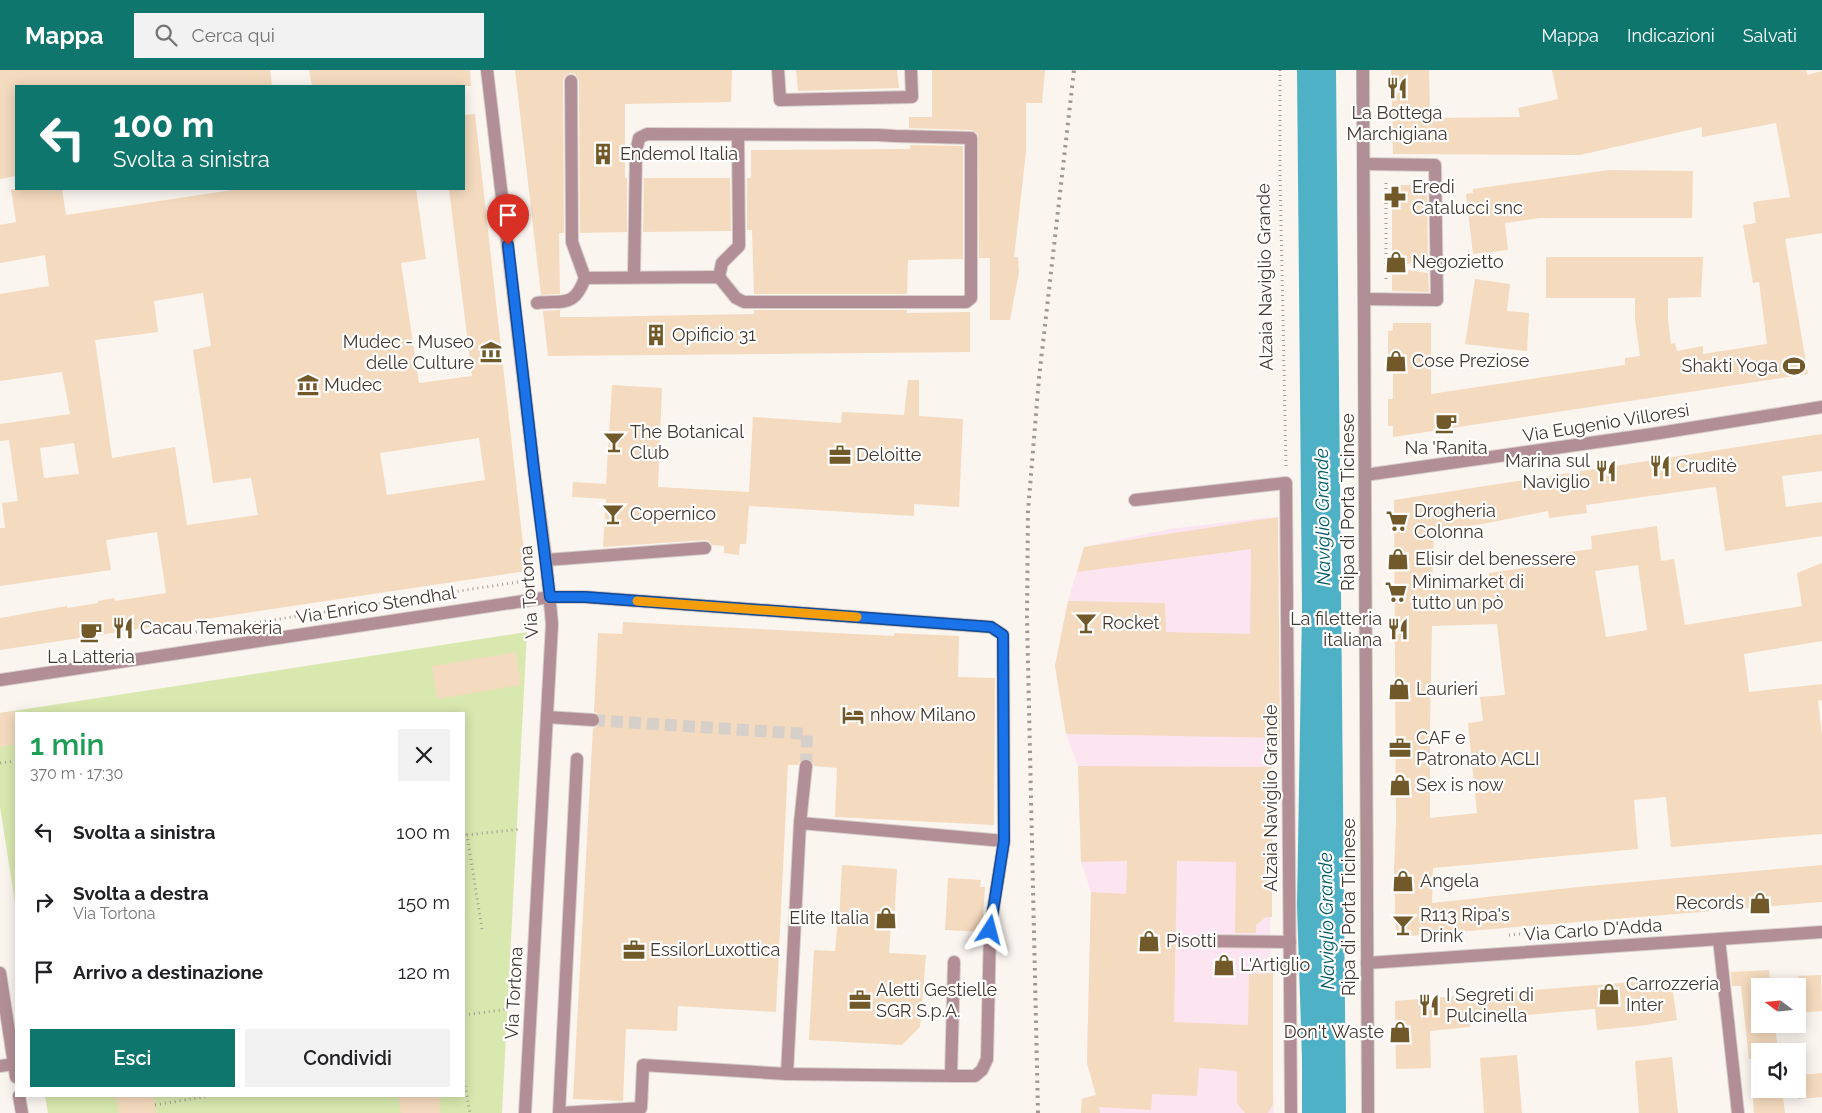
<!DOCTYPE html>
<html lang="it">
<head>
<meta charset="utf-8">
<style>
	:root { --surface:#fff; --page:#f2f2f2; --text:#202124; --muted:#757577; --accent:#0f766e }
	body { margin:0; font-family:Raleway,sans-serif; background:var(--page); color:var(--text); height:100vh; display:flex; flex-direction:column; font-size:19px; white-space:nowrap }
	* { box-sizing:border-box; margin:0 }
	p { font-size:16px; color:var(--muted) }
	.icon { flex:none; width:28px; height:28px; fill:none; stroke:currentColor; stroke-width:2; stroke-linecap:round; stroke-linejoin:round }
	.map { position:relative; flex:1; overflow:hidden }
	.details { position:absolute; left:15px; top:642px; width:450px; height:385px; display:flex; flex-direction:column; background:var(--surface); border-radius:0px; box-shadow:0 2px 12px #0003 }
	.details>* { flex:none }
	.hud { position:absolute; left:15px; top:15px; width:450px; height:105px; border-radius:0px; box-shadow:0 2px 12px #0003; background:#0f766e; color:#fff; overflow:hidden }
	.needle { width:32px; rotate:286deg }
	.tools { position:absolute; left:1751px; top:908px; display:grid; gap:10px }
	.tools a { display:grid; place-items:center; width:55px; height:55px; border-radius:0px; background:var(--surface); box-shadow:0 2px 12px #0003; font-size:25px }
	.pin { position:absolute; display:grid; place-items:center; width:42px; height:42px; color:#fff; margin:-51px -21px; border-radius:50% 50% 50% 0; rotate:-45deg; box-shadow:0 0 5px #0007 }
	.pin .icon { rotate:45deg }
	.me { position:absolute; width:55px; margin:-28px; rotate:9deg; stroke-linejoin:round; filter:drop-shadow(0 0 4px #0008) }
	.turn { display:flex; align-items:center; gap:18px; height:105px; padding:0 15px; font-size:22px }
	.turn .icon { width:65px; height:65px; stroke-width:2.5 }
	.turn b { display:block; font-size:35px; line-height:42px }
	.round { display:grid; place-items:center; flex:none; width:52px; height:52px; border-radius:0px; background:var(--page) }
	.headline { display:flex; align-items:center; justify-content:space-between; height:85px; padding:0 15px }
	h1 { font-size:30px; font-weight:600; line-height:38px; color:#1e9e55 }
	.cta { display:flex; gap:10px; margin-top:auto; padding:10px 15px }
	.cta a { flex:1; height:58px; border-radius:0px; background:var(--accent); color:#fff; font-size:20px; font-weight:600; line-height:58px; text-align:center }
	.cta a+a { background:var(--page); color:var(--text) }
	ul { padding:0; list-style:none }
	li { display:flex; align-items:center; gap:15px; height:70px; padding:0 15px }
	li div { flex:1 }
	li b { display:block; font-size:19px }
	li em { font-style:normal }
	header { display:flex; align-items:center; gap:30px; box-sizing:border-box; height:70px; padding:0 25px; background:var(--accent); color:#fff }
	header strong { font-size:24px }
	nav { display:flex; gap:28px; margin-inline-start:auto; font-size:18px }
	.search { width:350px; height:45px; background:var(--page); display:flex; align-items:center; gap:12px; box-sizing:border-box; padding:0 18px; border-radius:0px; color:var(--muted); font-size:19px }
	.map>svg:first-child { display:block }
	.commercial { fill:#fce5f0 }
	.green { fill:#d8e8af }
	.water { fill:#4fb1c5 }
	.building { fill:#f4dabe; fill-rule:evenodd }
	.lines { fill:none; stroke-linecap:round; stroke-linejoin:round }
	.minor-tunnel { stroke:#d7cfc9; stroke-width:12; stroke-dasharray:12 6; stroke-linecap:butt }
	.minor-casing { stroke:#d7cfc9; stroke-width:14 }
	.path { stroke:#a69d96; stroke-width:3; stroke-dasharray:1 4; stroke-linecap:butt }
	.minor { stroke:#b28f96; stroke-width:12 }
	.tram { stroke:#a29891; stroke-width:1 }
	.rail { stroke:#a29891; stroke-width:4; stroke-dasharray:2.5 5; stroke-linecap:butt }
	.route-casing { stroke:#114b97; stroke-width:12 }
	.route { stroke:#1a73e8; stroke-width:9 }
	.slow { stroke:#f59e0b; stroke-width:9 }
	.labels { text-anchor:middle; stroke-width:4.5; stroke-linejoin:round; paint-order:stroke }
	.poi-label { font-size:18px; fill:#45382f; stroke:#fff; text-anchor:start }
	.street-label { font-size:18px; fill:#45382f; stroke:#fff }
	.water-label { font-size:19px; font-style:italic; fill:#015a68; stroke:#fff }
</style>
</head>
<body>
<header>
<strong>Mappa</strong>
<div class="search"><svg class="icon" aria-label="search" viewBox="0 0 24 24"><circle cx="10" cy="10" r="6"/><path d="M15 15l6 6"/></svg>Cerca qui</div>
<nav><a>Mappa</a><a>Indicazioni</a><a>Salvati</a></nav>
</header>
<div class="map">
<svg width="1822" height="1043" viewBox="0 0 1822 1043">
	<rect width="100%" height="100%" fill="#fbf5f0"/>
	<polygon class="commercial" points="1270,447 1270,858 1274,1043 1081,1043 1082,1029 1096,1025 1087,993 1091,822 1081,792 1078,696 1066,664 1055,596 1068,531 1084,477 1170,459"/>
	<polygon class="green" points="527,562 502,1043 48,1043 45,1026 464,1026 464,644 16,644 16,839 0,737 0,643"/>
	<polygon class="water" points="1297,0 1336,0 1346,1043 1302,1043 1302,988 1297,835 1302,540"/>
	<g class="building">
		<polygon points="0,0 270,0 272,16 16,16 16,106 0,109"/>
		<polygon points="309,0 470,0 471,16 312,16"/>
		<polygon points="515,0 732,0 731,32 625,34 625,108 627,108 627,162 580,163 579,11 575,4 570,3 564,7 563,11 564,163 559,163 560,224 541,225"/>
		<polygon points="796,0 897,0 899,18 798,21"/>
		<polygon points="932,0 1045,0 1042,33 1026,33 1026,82 1014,187 1018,187 1019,202 1010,250 990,250 990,188 979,188 978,64 971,60 909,58 909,47 932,47"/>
		<polygon points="1391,0 1429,0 1430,41 1433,42 1433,48 1520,47 1518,38 1558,29 1552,0 1806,0 1807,5 1822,1 1822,163 1785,169 1808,304 1393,367 1393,356 1388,356 1388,329 1393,329 1393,286 1388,286 1388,261 1393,260 1393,253 1431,253 1431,324 1625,295 1625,288 1640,286 1635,249 1635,228 1546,228 1546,187 1703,187 1701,227 1668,228 1668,250 1671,274 1675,273 1677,281 1703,276 1703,284 1767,274 1759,212 1753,213 1743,155 1756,153 1753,132 1790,127 1776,53 1702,67 1702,57 1580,85 1393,84"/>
		<path d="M 475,44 L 526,501 L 0,580 L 0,548 L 67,536 L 67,538 L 98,533 L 98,531 L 114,528 L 115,531 L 166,523 L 157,462 L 106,470 L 111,500 L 0,516 L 0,458 L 5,458 L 2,433 L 18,431 L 9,370 L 0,371 L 0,354 L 70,344 L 62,302 L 0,311 L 0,224 L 49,216 L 45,185 L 0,193 L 0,155 L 16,152 L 11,119 L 62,119 L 66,145 L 239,119 L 416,119 L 426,189 L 401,193 L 419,313 L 472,306 L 449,119 L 464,119 L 464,45 ZM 203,223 L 211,276 L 193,280 L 213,413 L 251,408 L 258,445 L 187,455 L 175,377 L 112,388 L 95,270 L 158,262 L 154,231 ZM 479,368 L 485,410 L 387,425 L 380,383 ZM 74,373 L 79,404 L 44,408 L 40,378 Z"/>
		<polygon points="910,75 963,76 963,189 908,190 907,224 754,224 752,160 747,160 747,108 751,108 751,80 910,79"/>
		<polygon points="1609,100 1693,101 1692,148 1540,148 1505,153 1508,180 1473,184 1466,124 1473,123 1473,119"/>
		<polygon points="644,108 730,108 731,161 643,162"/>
		<polygon points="1392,115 1427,115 1428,191 1392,196"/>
		<polygon points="1392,198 1428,203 1429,222 1392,221"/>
		<polygon points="1475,209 1510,214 1507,241 1529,243 1527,281 1465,274"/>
		<polygon points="560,240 560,247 585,247 754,244 754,240 907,240 907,243 970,242 970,282 548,286 543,241"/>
		<polygon points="908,310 919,310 919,346 963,349 959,437 914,434 914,446 749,436 746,474 740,474 739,485 724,483 724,476 712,475 709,471 705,470 603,477 606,429 572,427 573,412 606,414 612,315 662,318 658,417 749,422 753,347 841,353 842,342 904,345"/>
		<path d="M 1822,364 L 1822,401 L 1782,406 L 1786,437 L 1822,432 L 1822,466 L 1725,481 L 1716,417 L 1714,417 L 1586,435 L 1587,443 L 1549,448 L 1548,441 L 1482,454 L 1434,461 L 1432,517 L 1491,516 L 1489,503 L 1556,493 L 1554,484 L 1592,479 L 1591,466 L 1657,456 L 1661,491 L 1674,489 L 1685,555 L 1802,536 L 1797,503 L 1822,493 L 1822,571 L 1744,584 L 1749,622 L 1822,614 L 1822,630 L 1818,631 L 1822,666 L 1822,764 L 1671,777 L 1666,727 L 1634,730 L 1638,779 L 1433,798 L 1432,833 L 1578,817 L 1822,795 L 1822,832 L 1396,867 L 1394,800 L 1396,752 L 1394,430 ZM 1638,495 L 1647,560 L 1606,567 L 1595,501 ZM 1497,554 L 1505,625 L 1480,627 L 1483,651 L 1468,653 L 1477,743 L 1430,748 L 1430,657 L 1432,556 Z"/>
		<polygon points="1278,447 1280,668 1066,664 1055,596 1068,531 1165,533 1166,562 1250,564 1251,479 1077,502 1084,477"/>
		<polygon points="623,552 894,566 894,563 959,566 958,607 995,608 994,755 835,747 837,698 814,696 811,690 806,688 800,691 798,695 788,695 776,942 678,936 677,961 626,959 623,1031 573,1029 593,658 599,655 601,650 598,644 594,642 598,563 622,564"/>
		<polygon points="516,582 521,615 437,629 432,596"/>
		<polygon points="16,641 16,674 0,677 0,643"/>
		<polygon points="1078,696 1272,697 1272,847 1266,847 1256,855 1256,863 1235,863 1236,792 1177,791 1174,952 1248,955 1249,904 1273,903 1273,1034 1268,1043 1245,1043 1237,1033 1237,1001 1199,998 1197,1026 1152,1024 1151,1040 1099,1037 1100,1043 1081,1043 1082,1029 1096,1025 1087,993 1091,822 1126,824 1127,791 1081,792"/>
		<polygon points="842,795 897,799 894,853 891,853 889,883 926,885 920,957 902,975 809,970 814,880 835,881 838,850 839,850"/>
		<polygon points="948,808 981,810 980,817 985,817 982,862 945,860"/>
		<polygon points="1769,900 1771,916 1760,916 1760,954 1775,954 1778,981 1760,981 1760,988 1749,989 1741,916 1732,916 1731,902"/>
		<polygon points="1821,905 1822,941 1798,943 1798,906"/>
		<polygon points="1671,909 1677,950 1639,956 1597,960 1595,939 1470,950 1470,957 1430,961 1431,998 1396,999 1395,931"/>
		<polygon points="1517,985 1522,1043 1484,1043 1480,988"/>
		<polygon points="1672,987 1678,1043 1639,1043 1635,991"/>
		<polygon points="1822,1003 1822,1027 1798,1029 1798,1005"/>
		<polygon points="1752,1019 1782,1019 1785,1043 1754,1043"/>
		<polygon points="116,1026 153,1026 156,1043 119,1043"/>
		<polygon points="398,1026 439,1026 441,1043 401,1043"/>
	</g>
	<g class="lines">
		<polyline class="minor-tunnel" points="593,650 807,664 806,696"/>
		<g class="minor-casing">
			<g id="minor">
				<polyline points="487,0 534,400 546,490 552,554 525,1043"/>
				<polyline points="778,0 780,30 912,27 911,0"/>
				<polyline points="1363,0 1368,1043"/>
				<polyline points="571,11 572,172 585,208"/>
				<polyline points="1364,94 1435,95 1437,230 1364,229"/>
				<polyline points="719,207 722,193 739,176 738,65"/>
				<path d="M 537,233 C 564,230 574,238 585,208 L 719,207 L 736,228 L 744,232 L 966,232 L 971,228 L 971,68 L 895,66 L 878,65 L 647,64 L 639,68 L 636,82 L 634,207"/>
				<polyline points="1365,405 1653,364 1822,337"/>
				<polyline points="1135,430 1286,413 1291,1043"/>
				<polyline points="546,490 705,478"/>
				<polyline points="0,610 550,527 585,527 991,557 1003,565 1004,771 800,753 787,1004 643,995 641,1038 561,1043"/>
				<polyline points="547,647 593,650"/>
				<polyline points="800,753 806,696"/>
				<polyline points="1719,869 1738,1043"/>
				<polyline points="1202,871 1290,872"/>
				<polyline points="954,892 951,1006 975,1006 982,1000 987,989 990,860 1004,771"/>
				<polyline points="1367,893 1822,862"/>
				<polyline points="0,903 16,1007"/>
				<polyline points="0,996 14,994"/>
				<polyline points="787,1004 951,1006"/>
				<polyline points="19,1026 22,1043"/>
				<polyline points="559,1043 577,689"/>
			</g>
		</g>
		<g class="path">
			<polyline points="1280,0 1280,102 1286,397"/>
			<polyline points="1386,113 1386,213"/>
			<polyline points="176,565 524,511 531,506"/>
			<polyline points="0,693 16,691"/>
			<polyline points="482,859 467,765 521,759"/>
			<polyline points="1509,865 1561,860"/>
			<polyline points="464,945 508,939"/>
			<polyline points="464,1011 470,1043"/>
			<polyline points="155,1035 208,1026"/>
		</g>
		<use href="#minor" class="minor"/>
		<g class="tram">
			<polyline points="1357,0 1363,1043"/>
			<polyline points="1367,0 1373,1043"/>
		</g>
		<polyline class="rail" points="1038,1043 1027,548 1028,441 1039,308 1074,0"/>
	</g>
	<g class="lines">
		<g class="route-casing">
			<polyline id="route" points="508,175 534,400 550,527 585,527 991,557 1003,565 1004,771 990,860"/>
		</g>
		<use href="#route" class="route"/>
		<polyline class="slow" points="637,531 857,547"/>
	</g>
	<defs>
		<g id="restaurant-bare" transform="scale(1.725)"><path d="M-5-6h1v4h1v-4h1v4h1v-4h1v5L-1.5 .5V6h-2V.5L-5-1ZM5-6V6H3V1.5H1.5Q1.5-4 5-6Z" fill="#71592a" stroke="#fff" stroke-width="2.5" paint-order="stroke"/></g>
		<g id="building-bare" transform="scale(1.725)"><path d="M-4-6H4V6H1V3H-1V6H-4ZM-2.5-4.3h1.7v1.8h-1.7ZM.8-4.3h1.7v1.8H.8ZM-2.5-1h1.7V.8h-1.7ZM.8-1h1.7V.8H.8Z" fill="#71592a" stroke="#fff" stroke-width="2.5" paint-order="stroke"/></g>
		<g id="pharmacy-bare" transform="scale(1.725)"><path d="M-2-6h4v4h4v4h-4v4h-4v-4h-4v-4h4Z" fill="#71592a" stroke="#fff" stroke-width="2.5" paint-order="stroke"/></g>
		<g id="shop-bare" transform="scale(1.725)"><path d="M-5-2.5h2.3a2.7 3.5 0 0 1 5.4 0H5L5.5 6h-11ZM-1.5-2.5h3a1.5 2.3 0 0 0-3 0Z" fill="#71592a" stroke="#fff" stroke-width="2.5" paint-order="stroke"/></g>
		<g id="museum-bare" transform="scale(1.725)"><path d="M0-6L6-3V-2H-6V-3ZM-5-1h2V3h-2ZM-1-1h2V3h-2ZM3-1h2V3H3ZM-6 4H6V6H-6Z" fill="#71592a" stroke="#fff" stroke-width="2.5" paint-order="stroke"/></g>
		<g id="stadium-bare" transform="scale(1.725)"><path d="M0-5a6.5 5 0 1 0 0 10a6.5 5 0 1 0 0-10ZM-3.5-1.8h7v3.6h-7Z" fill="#71592a" stroke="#fff" stroke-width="2.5" paint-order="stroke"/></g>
		<g id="cafe-bare" transform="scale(1.725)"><path d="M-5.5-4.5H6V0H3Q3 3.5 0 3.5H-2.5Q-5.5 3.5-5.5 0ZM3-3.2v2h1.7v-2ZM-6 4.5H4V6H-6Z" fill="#71592a" stroke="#fff" stroke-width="2.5" paint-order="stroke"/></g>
		<g id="bar-bare" transform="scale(1.725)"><path d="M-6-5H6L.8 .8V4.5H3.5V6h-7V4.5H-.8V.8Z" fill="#71592a" stroke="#fff" stroke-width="2.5" paint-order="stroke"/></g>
		<g id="office-bare" transform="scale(1.725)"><path d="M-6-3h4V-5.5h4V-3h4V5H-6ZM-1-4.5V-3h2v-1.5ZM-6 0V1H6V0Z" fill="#71592a" stroke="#fff" stroke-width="2.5" paint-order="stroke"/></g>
		<g id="supermarket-bare" transform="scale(1.725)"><path d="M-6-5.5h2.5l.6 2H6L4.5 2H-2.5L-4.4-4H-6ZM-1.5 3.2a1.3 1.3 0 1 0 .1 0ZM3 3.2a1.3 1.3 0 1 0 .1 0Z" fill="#71592a" stroke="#fff" stroke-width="2.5" paint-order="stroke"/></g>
		<g id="hotel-bare" transform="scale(1.725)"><path d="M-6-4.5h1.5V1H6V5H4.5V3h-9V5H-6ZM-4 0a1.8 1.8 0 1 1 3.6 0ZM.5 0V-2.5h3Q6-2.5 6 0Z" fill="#71592a" stroke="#fff" stroke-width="2.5" paint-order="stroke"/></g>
	</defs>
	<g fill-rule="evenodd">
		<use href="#restaurant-bare" x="1397" y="18"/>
		<use href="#building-bare" x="603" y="84"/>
		<use href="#pharmacy-bare" x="1395" y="127"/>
		<use href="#shop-bare" x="1396" y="192"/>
		<use href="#building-bare" x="656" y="265"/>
		<use href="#museum-bare" x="491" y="282"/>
		<use href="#shop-bare" x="1396" y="291"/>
		<use href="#stadium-bare" x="1794" y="296"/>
		<use href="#museum-bare" x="308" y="315"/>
		<use href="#cafe-bare" x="1446" y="353"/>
		<use href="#bar-bare" x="614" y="372"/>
		<use href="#office-bare" x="840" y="385"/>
		<use href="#restaurant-bare" x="1660" y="396"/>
		<use href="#restaurant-bare" x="1606" y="401"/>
		<use href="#bar-bare" x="613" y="444"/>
		<use href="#supermarket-bare" x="1397" y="451"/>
		<use href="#shop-bare" x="1398" y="489"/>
		<use href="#supermarket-bare" x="1396" y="522"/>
		<use href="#bar-bare" x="1086" y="553"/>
		<use href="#restaurant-bare" x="123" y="558"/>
		<use href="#restaurant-bare" x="1398" y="559"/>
		<use href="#cafe-bare" x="91" y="562"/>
		<use href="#shop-bare" x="1399" y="619"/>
		<use href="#hotel-bare" x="853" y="645"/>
		<use href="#office-bare" x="1400" y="678"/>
		<use href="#shop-bare" x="1400" y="715"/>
		<use href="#shop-bare" x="1403" y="811"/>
		<use href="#shop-bare" x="1760" y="833"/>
		<use href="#shop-bare" x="886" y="848"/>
		<use href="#bar-bare" x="1403" y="855"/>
		<use href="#shop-bare" x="1149" y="871"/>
		<use href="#office-bare" x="634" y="880"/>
		<use href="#shop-bare" x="1224" y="895"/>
		<use href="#shop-bare" x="1609" y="924"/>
		<use href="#office-bare" x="860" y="930"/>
		<use href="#restaurant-bare" x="1429" y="935"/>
		<use href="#shop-bare" x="1400" y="962"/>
	</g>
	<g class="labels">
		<g class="poi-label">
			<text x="1397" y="49" text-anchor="middle">La Bottega<tspan x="1397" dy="21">Marchigiana</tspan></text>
			<text x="620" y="90">Endemol Italia</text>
			<text x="1412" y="123">Eredi<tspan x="1412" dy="21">Catalucci snc</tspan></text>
			<text x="1412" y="198">Negozietto</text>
			<text x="672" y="271">Opificio 31</text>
			<text x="474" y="278" text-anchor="end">Mudec - Museo<tspan x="474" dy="21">delle Culture</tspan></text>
			<text x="1412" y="297">Cose Preziose</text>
			<text x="1778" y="302" text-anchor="end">Shakti Yoga</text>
			<text x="324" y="321">Mudec</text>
			<text x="630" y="368">The Botanical<tspan x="630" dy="21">Club</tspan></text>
			<text x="1446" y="384" text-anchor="middle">Na 'Ranita</text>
			<text x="856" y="391">Deloitte</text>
			<text x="1590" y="397" text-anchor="end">Marina sul<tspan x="1590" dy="21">Naviglio</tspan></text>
			<text x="1676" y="402">Cruditè</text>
			<text x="1414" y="447">Drogheria<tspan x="1414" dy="21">Colonna</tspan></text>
			<text x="630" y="450">Copernico</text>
			<text x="1415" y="495">Elisir del benessere</text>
			<text x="1412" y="518">Minimarket di<tspan x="1412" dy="21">tutto un pò</tspan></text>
			<text x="1382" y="555" text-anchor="end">La filetteria<tspan x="1382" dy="21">italiana</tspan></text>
			<text x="1102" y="559">Rocket</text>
			<text x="140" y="564">Cacau Temakeria</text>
			<text x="91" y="593" text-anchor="middle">La Latteria</text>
			<text x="1416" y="625">Laurieri</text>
			<text x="870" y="651">nhow Milano</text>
			<text x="1416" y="674">CAF e<tspan x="1416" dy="21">Patronato ACLI</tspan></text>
			<text x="1416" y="721">Sex is now</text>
			<text x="1420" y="817">Angela</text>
			<text x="1744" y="839" text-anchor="end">Records</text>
			<text x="1420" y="851">R113 Ripa's<tspan x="1420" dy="21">Drink</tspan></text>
			<text x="869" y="854" text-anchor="end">Elite Italia</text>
			<text x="1166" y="877">Pisotti</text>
			<text x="650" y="886">EssilorLuxottica</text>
			<text x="1240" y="901">L'Artiglio</text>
			<text x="1626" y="920">Carrozzeria<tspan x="1626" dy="21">Inter</tspan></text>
			<text x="876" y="926">Aletti Gestielle<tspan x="876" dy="21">SGR S.p.A.</tspan></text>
			<text x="1446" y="931">I Segreti di<tspan x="1446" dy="21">Pulcinella</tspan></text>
			<text x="1384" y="968" text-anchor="end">Don't Waste</text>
		</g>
		<g class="street-label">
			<text transform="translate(1265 207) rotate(-91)" y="6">Alzaia Naviglio Grande</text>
			<text transform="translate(1606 353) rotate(-9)" y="6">Via Eugenio Villoresi</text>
			<text transform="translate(1348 432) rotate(-90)" y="6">Ripa di Porta Ticinese</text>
			<text transform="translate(529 522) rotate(-94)" y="6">Via Tortona</text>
			<text transform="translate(376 535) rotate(-9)" y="6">Via Enrico Stendhal</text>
			<text transform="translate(1271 728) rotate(-90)" y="6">Alzaia Naviglio Grande</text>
			<text transform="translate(1349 837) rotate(-90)" y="6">Ripa di Porta Ticinese</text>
			<text transform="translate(1593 860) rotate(-4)" y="6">Via Carlo D'Adda</text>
			<text transform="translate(514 923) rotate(-87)" y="6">Via Tortona</text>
		</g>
		<g class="water-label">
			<text transform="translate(1322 447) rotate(-91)" y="7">Naviglio Grande</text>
			<text transform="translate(1326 851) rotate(-91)" y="7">Naviglio Grande</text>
		</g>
	</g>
</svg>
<div class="tools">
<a><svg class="needle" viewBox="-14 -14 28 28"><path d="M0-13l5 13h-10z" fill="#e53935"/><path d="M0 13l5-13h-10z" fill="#757577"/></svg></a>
<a><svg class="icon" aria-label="sound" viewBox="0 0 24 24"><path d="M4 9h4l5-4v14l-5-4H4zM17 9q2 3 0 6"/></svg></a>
</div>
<div class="pin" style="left:508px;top:175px;background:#d93025"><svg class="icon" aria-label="arrive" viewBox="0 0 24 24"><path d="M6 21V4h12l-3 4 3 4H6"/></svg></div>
<svg class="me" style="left:990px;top:860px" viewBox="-20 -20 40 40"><path d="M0-17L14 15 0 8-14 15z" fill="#1a73e8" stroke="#fff" stroke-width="4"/></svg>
<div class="hud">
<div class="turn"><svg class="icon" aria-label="left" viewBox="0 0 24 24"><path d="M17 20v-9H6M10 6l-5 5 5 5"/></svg><div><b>100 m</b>Svolta a sinistra</div></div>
</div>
<section class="details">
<div class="headline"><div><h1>1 min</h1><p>370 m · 17:30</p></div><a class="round"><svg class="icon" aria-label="close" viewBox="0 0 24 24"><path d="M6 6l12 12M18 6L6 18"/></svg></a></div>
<ul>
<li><svg class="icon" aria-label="left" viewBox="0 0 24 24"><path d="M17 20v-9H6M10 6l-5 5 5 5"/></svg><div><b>Svolta a sinistra</b></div><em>100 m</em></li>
<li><svg class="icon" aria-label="right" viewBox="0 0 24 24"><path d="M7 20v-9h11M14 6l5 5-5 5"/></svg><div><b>Svolta a destra</b><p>Via Tortona</p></div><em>150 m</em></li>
<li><svg class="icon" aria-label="arrive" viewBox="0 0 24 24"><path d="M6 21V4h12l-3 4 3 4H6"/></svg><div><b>Arrivo a destinazione</b></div><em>120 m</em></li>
</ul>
<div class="cta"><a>Esci</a><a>Condividi</a></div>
</section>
</div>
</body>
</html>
